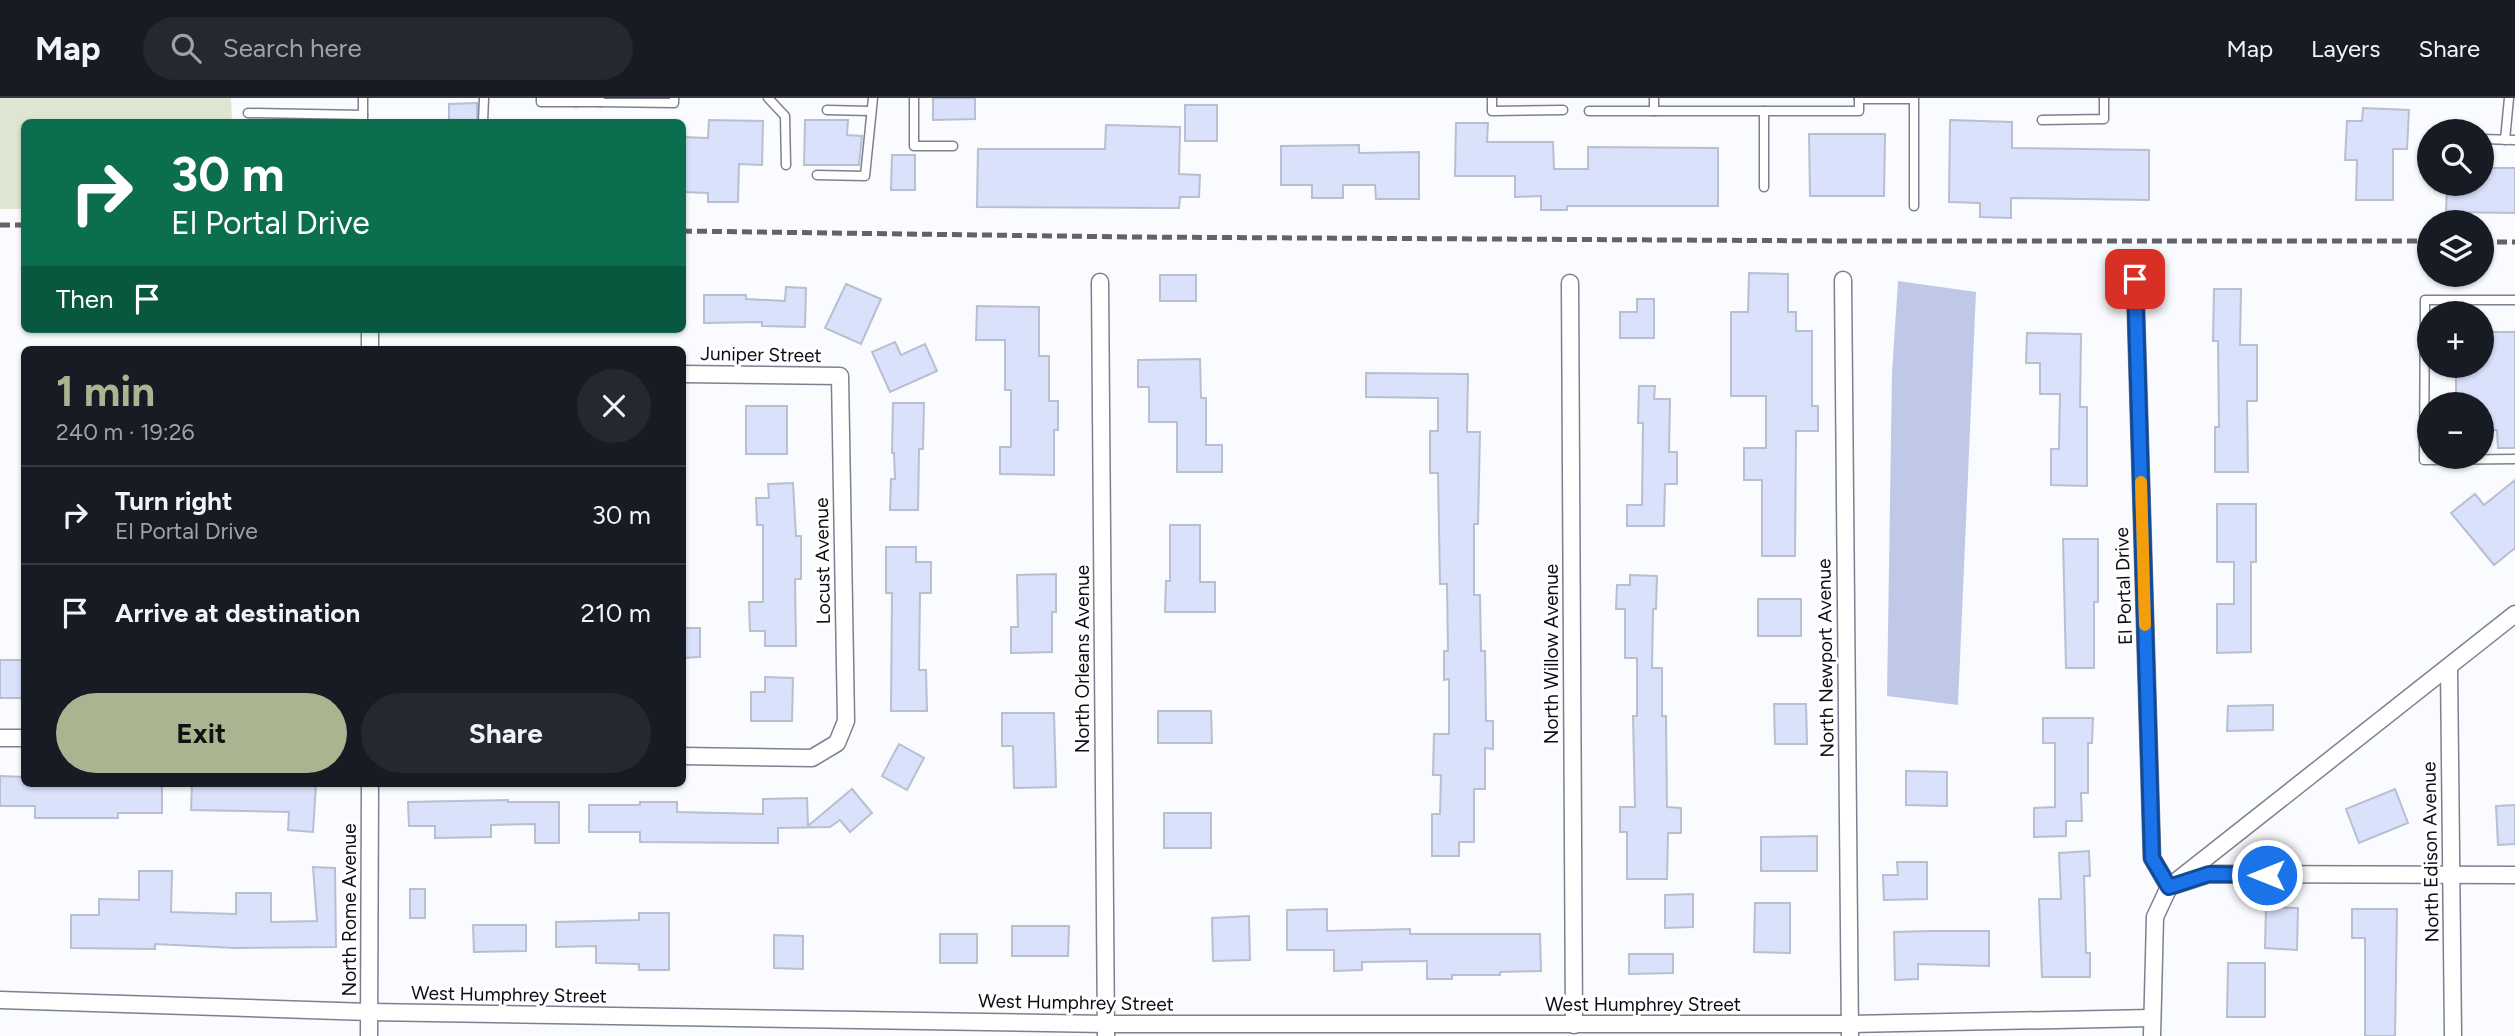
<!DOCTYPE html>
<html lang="en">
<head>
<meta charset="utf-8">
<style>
	:root { --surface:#171b24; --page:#242831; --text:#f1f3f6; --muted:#9ea1a6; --line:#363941; --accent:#abb490 }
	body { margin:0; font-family:Figtree,sans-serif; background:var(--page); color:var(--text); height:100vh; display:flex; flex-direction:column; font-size:26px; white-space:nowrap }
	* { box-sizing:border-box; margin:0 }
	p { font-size:23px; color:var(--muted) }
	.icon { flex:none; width:38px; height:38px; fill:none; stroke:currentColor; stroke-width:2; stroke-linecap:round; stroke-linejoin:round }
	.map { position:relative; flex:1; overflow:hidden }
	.panel { position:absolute; left:21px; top:248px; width:665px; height:441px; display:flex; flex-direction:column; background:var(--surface); border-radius:10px; box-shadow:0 2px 5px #0004 }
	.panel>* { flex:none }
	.top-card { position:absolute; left:21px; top:21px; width:665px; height:214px; border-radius:10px; box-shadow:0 2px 5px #0004; background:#0b6e4f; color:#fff; overflow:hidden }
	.controls { position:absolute; left:2417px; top:21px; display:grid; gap:14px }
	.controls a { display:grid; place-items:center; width:77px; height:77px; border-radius:50%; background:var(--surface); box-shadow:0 2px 5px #0004; font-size:35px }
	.pin { position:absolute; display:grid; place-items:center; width:60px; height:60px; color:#fff; margin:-30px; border-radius:14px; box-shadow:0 4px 10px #0006 }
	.me { position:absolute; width:77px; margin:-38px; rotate:270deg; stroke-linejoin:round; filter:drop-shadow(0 0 5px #0008) }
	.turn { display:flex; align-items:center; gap:24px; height:147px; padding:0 35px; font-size:32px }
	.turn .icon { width:91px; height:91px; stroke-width:2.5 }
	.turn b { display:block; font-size:49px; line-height:60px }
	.then { display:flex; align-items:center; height:66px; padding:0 35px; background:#0003; gap:14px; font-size:26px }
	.round { display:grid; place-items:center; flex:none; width:74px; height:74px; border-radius:37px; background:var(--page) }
	.headline { display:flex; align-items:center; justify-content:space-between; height:119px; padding:0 35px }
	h1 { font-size:42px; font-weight:700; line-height:52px; color:var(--accent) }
	.action { display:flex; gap:14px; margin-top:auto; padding:14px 35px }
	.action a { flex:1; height:80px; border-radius:42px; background:var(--accent); color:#111; font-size:28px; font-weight:700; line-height:80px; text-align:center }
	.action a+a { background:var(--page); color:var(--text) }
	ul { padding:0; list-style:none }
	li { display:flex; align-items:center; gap:21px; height:98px; padding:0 35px; border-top:2px solid var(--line) }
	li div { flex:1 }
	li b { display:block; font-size:26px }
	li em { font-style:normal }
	header { display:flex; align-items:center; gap:42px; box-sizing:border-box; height:98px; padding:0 35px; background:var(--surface); border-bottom:2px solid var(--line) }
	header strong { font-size:33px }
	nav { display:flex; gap:38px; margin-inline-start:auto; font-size:24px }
	.search { width:490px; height:63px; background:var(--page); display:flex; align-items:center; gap:18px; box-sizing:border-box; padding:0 24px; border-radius:38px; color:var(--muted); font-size:26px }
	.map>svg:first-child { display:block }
	.green { fill:#dee5d0 }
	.water { fill:#c0c8e8 }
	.building { fill:#dae1fb; stroke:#b9bed0; stroke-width:2 }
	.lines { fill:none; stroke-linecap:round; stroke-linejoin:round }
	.service-casing { stroke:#7c8091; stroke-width:11 }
	.minor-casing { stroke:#7c8091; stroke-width:19 }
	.service { stroke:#fff; stroke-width:8 }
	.minor { stroke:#fff; stroke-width:16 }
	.rail { stroke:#626368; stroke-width:5; stroke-dasharray:10 5; stroke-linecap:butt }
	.route-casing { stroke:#114b97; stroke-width:18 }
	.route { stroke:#1a73e8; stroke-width:12 }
	.slow { stroke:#f59e0b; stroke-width:12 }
	.labels { text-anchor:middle; stroke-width:6; stroke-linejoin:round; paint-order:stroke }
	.street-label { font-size:19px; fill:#0d0e14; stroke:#fff }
</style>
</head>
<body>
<header>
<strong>Map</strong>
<div class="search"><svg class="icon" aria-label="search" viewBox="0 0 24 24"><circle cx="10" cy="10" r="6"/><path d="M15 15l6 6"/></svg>Search here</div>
<nav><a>Map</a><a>Layers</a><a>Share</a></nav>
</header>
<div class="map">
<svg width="2515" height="938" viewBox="0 0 2515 938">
	<rect width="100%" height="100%" fill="#fafbfe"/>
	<polygon class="green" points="0,0 231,0 232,24 24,24 24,111 0,111"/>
	<polygon class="water" points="1898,183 1976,194 1958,607 1887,598 1892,275"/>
	<g class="building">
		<polygon points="933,0 975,0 975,21 933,22"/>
		<polygon points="477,5 477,24 449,24 449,6"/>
		<rect x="1185" y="7" width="32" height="36"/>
		<polygon points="2363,10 2409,12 2407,51 2393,51 2393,102 2356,102 2357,62 2345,62 2347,23 2362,23"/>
		<polygon points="709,22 763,23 762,67 739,66 738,104 708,104 708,95 682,94 682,39 708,40"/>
		<polygon points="805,22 848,22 847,37 862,38 859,67 804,67"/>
		<polygon points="1950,22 2012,24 2012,50 2149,52 2149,102 2011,100 2011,120 1980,119 1980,105 1949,104"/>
		<polygon points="1456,25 1488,25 1487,44 1553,44 1554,71 1588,71 1588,49 1718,50 1718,108 1567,108 1567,112 1541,112 1541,98 1515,99 1515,78 1455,78"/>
		<polygon points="1106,27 1180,29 1179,76 1200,77 1199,99 1180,99 1179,110 977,109 978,51 1105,51"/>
		<polygon points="1809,36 1885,36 1884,98 1810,98"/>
		<polygon points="1359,47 1359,55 1419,54 1419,101 1376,101 1375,87 1343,87 1343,100 1312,100 1312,87 1281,87 1281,48"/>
		<polygon points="892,57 915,57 915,92 891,92"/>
		<polygon points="2482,70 2515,70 2515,115 2446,114 2447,86 2482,86"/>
		<polygon points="1749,175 1788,176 1788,214 1796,214 1796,233 1812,233 1812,308 1818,308 1818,333 1796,333 1795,458 1762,458 1762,382 1744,382 1744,350 1766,350 1766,298 1731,298 1731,214 1748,214"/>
		<rect x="1160" y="177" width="36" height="26"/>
		<polygon points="846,186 881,201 861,246 825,230"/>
		<polygon points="786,189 806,190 805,229 762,228 762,224 704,225 704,197 746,197 746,201 785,203"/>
		<polygon points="2214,191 2241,191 2240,247 2257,247 2257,303 2247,303 2248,374 2215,374 2215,329 2219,329 2218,243 2213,243"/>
		<polygon points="1637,201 1654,201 1654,240 1620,240 1620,214 1637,214"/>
		<polygon points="977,208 1039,209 1039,258 1049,258 1049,303 1058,303 1058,332 1054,332 1054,377 1000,376 1000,349 1011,349 1011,292 1005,292 1005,242 976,242"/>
		<polygon points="2482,234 2515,234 2515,350 2498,350 2497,332 2482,332 2482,306 2456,306 2456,268 2482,268"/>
		<polygon points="2027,235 2081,236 2080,309 2087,309 2087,388 2051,387 2051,351 2059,351 2060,296 2040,296 2040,265 2026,265"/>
		<polygon points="895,244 901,257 925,246 937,273 890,294 872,254"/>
		<polygon points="1200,261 1201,300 1206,300 1206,347 1222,347 1222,374 1177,374 1177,324 1149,324 1149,289 1138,289 1138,262"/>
		<polygon points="1366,275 1468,276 1467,334 1480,334 1478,426 1474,426 1474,497 1480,497 1481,553 1485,553 1486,623 1493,623 1493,651 1485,650 1485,691 1474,691 1474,744 1459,744 1459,758 1432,758 1432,716 1440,716 1441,677 1433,677 1434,636 1449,636 1449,581 1444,582 1444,553 1448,553 1447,486 1440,486 1438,375 1430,375 1430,333 1438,333 1438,300 1366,299"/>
		<polygon points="1639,288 1655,288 1654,301 1670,301 1669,354 1677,354 1677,386 1665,386 1664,428 1627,428 1627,407 1642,407 1643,325 1638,325"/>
		<polygon points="893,305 924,305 923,351 919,351 918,412 890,412 891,381 895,381 894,355 892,355"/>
		<rect x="746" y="308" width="41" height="48"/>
		<polygon points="2515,382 2515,450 2494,467 2451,415 2475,396 2484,407"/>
		<polygon points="793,385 796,438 801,438 801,481 795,481 796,548 765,548 765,533 750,533 749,504 763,504 763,427 757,427 756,400 769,400 768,386"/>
		<polygon points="2217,406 2256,406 2256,464 2251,464 2251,554 2217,555 2217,506 2234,506 2234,464 2217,464"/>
		<polygon points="1170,427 1200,427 1200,484 1215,484 1215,514 1165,514 1166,483 1170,483"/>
		<polygon points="2063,441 2098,441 2098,504 2094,504 2094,570 2066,570"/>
		<polygon points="886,449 916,449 916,464 931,464 931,495 920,495 919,572 926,572 927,613 891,613 892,495 886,495"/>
		<polygon points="1056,476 1056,514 1052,514 1052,554 1011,555 1011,529 1018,529 1017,477"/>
		<polygon points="1630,477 1657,478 1656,511 1653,511 1652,570 1662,570 1662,618 1666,618 1667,709 1681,710 1681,735 1668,735 1667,781 1627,781 1627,734 1620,734 1620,709 1635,709 1633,618 1637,618 1637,560 1625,560 1625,511 1616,511 1617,487 1630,487"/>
		<rect x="1758" y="501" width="43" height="37"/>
		<polygon points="682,530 700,530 700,559 682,560"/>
		<rect x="0" y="562" width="24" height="38"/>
		<polygon points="765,579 793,580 792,623 751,623 751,594 765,594"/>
		<polygon points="1774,606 1806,606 1807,646 1775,646"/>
		<polygon points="2273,607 2273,632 2227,633 2228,608"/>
		<polygon points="1158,613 1211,613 1212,645 1158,645"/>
		<polygon points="1002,615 1054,615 1056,689 1014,690 1013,648 1002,648"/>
		<polygon points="2043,620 2093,620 2092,645 2088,645 2088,695 2081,695 2082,723 2066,723 2066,738 2034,739 2034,710 2055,709 2055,645 2043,645"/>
		<polygon points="899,646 924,660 907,692 882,678"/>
		<polygon points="1906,673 1947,674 1947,708 1906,707"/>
		<polygon points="0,678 24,679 24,686 162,686 162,715 118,715 118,720 35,720 35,708 0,708"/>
		<polygon points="192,686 316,686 313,734 288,732 289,714 191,712"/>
		<polygon points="852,691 872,715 850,734 840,722 830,729 778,730 778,745 640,744 640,734 589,734 589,707 640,707 640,704 677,704 677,714 763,716 763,701 807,700 808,728"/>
		<polygon points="2395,691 2408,725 2359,745 2346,711"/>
		<polygon points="508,702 508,704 559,704 559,745 535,745 535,726 491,727 491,739 435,740 435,728 409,728 408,704"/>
		<polygon points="2515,707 2515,746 2498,747 2496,708"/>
		<rect x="1164" y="715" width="47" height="35"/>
		<polygon points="1817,738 1817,773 1761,773 1761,739"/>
		<polygon points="2089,753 2090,778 2084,778 2086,855 2090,855 2090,879 2042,879 2039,801 2061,801 2059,755"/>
		<polygon points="1897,764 1927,764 1927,801 1884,802 1883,777 1898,777"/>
		<polygon points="313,769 335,770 336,849 235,850 155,846 155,851 71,850 71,817 99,817 99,801 139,802 139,773 172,773 171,814 236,816 236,795 271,795 271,824 317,823"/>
		<rect x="410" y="791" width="15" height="29"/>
		<polygon points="1693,796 1693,829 1665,830 1665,797"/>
		<polygon points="1755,805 1790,805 1790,855 1754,854"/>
		<polygon points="2266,809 2298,810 2297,852 2265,850"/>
		<polygon points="1327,811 1327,833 1410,831 1410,836 1540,836 1541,873 1500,874 1500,877 1452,877 1452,881 1427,881 1427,863 1362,864 1362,872 1334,873 1334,852 1287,852 1287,812"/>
		<polygon points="2352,811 2397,811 2395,938 2365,938 2365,840 2352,840"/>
		<polygon points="639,815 669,815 669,872 639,872 639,866 596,865 596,848 556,849 556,824 639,822"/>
		<polygon points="1249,818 1250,862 1213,863 1212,820"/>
		<polygon points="473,827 526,827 526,853 474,854"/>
		<polygon points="1012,828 1069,828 1068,858 1012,858"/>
		<polygon points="1933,833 1989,833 1989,868 1918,866 1918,881 1895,882 1894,834"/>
		<rect x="940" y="836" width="37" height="29"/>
		<polygon points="774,837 803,838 803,871 774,870"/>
		<polygon points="1629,856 1673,856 1673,875 1629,876"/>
		<polygon points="2228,865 2265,865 2265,919 2227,919"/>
	</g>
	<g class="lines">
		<g class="service-casing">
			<g id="service">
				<polyline points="541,0 541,4 576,4 577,0"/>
				<polyline points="600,0 600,4 674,5 674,0"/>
				<polyline points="768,0 785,18 786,67"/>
				<polyline points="914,0 914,48 953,48"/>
				<polyline points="1492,0 1492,13 1563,12"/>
				<polyline points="1654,0 1654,13"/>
				<polyline points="1859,1 1914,1 1914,108"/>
				<polyline points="576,4 600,4"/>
				<polyline points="827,12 871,13"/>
				<polyline points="1589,13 1859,13 1859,0"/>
				<polyline points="248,15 363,17"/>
				<polyline points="2042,22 2104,21 2104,0"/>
				<polyline points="363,24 363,0"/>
				<polyline points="483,24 484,0"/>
				<polyline points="2482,41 2515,42"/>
				<polyline points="2505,42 2509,0"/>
				<polyline points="817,77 865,78 873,0"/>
				<polyline points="1764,89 1764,13"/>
				<polyline points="2515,202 2425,202 2424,362 2515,361"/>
			</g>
		</g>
		<g class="minor-casing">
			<g id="minor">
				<polyline points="2135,181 2152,760 2169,789 2209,776 2515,777"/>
				<polyline points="1843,182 1850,938"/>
				<polyline points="1100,184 1106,938"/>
				<polyline points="1570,185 1574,927"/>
				<polyline points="370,231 370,252"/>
				<polyline points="682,276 840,278 846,623 837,645 812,660 682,658"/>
				<polyline points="2449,569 2453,938"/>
				<polyline points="0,640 24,640"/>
				<polyline points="0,902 369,914 1106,926 1850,926 2152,920"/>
				<polyline points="369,938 370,686"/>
				<polyline points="2152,938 2155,819 2169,789 2515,516"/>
			</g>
		</g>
		<use href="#service" class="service"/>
		<use href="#minor" class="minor"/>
		<g class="rail">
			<polyline points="0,127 24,127"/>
			<polyline points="682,133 1133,139 1849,143 2429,143"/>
			<polyline points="2482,144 2515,144"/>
		</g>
	</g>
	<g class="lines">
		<g class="route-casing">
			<polyline id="route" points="2135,181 2152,760 2169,789 2209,776 2267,777"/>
		</g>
		<use href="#route" class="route"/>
		<polyline class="slow" points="2141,384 2145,527"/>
	</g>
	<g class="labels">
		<g class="street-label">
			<text transform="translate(761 256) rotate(1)" y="7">Juniper Street</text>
			<text transform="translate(822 463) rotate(-91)" y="7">Locust Avenue</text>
			<text transform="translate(2123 488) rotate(-92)" y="7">El Portal Drive</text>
			<text transform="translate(1551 556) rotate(-90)" y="7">North Willow Avenue</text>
			<text transform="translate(1825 560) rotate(-91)" y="7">North Newport Avenue</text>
			<text transform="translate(1082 561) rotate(-90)" y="7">North Orleans Avenue</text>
			<text transform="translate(2430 754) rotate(-91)" y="7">North Edison Avenue</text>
			<text transform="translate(349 812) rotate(-90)" y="7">North Rome Avenue</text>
			<text transform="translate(509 896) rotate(1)" y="7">West Humphrey Street</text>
			<text transform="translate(1076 904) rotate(1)" y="7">West Humphrey Street</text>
			<text x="1643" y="913">West Humphrey Street</text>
		</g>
	</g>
</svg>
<div class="controls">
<a><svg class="icon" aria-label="search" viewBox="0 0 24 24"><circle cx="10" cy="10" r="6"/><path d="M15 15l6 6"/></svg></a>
<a><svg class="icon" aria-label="layers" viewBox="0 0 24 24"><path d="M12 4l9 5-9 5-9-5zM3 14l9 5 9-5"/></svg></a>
<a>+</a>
<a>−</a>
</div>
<div class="pin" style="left:2135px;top:181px;background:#d93025"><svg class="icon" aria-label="arrive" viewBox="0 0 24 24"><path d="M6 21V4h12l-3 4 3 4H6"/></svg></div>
<svg class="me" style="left:2267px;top:777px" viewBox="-20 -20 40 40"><circle r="17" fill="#1a73e8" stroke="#fff" stroke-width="3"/><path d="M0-11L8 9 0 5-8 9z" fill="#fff"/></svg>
<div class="top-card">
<div class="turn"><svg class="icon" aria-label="right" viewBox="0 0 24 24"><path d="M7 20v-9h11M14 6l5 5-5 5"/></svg><div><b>30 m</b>El Portal Drive</div></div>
<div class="then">Then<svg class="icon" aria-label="arrive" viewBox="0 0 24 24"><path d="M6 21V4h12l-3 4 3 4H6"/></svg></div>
</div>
<section class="panel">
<div class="headline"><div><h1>1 min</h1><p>240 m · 19:26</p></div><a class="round"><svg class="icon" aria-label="close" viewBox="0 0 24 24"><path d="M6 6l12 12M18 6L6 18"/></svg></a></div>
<ul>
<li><svg class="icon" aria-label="right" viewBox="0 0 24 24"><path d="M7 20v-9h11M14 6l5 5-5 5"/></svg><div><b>Turn right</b><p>El Portal Drive</p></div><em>30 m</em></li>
<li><svg class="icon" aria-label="arrive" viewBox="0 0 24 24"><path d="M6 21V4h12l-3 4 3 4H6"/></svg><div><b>Arrive at destination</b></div><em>210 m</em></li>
</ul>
<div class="action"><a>Exit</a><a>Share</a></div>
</section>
</div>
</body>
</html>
